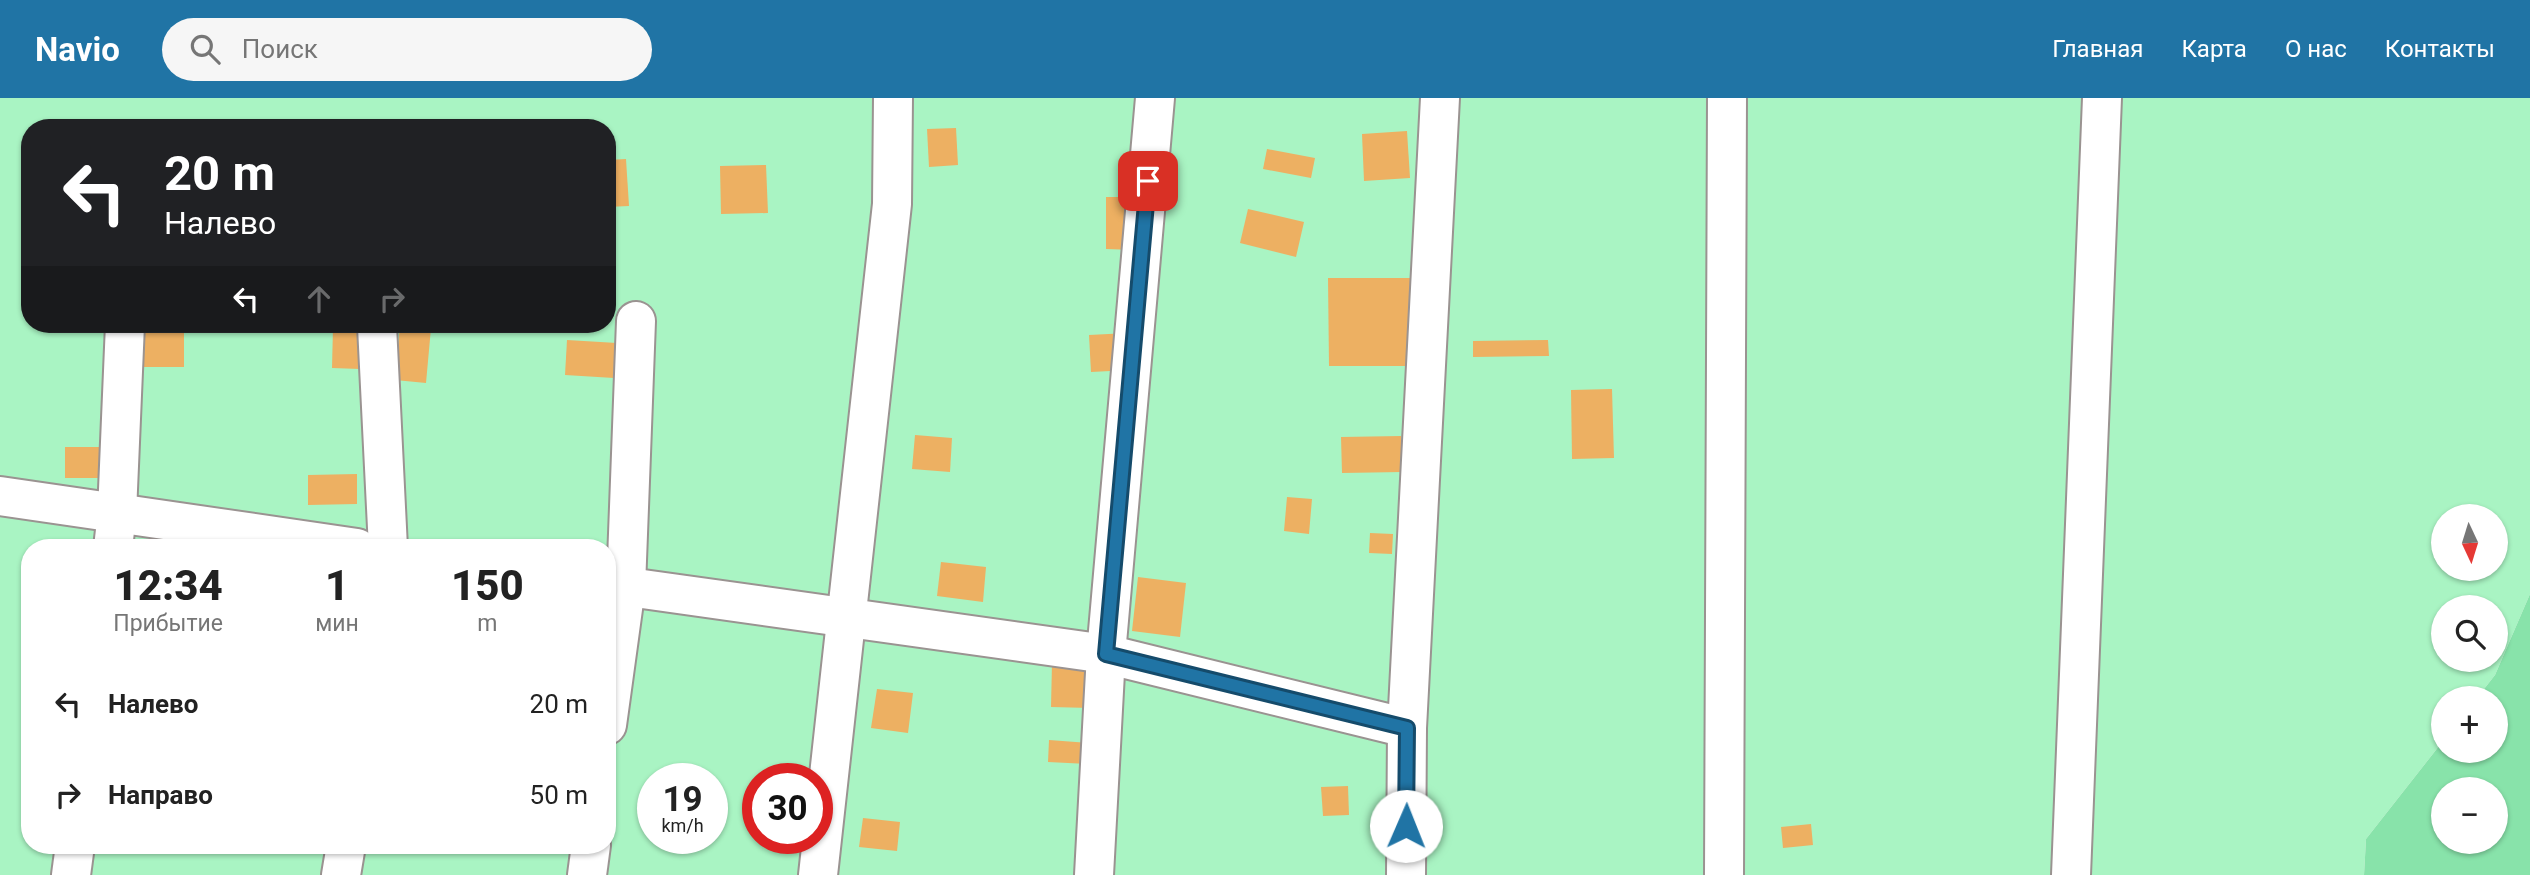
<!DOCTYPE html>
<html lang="ru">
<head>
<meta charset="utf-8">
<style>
	:root { --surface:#fff; --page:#f6f6f6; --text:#222; --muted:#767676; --accent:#2074a5 }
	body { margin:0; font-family:Roboto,sans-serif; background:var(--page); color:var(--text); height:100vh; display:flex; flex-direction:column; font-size:26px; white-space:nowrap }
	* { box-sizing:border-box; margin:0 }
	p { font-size:23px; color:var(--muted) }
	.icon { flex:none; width:38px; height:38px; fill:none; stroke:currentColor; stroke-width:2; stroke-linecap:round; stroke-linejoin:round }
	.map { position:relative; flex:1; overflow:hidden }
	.panel { position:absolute; left:21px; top:441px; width:595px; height:315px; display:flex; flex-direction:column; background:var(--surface); border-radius:28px; box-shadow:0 2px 5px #0004 }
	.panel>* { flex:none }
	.hud { position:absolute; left:21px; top:21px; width:595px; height:214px; border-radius:28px; box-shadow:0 2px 5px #0004; background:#202124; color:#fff; overflow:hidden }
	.needle { width:46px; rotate:176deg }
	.controls { position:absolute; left:2431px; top:406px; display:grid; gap:14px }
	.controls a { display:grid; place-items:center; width:77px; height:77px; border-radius:50%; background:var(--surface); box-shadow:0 2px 5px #0004; font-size:35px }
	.speed { position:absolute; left:637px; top:665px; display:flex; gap:14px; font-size:35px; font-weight:700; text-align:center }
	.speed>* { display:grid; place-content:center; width:91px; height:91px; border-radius:50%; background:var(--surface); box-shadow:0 2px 5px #0004; line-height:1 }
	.speed small { font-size:18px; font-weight:400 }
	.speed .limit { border:10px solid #d22; background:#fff; color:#111 }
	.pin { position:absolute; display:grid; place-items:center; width:60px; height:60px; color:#fff; margin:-30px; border-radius:14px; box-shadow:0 4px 10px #0006 }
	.me { position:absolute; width:77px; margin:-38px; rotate:1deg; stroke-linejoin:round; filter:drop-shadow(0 0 5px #0008) }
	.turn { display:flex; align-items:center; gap:24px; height:147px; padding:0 28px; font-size:32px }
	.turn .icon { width:91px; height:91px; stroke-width:2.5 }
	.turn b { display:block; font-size:49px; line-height:60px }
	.lanes { display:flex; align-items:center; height:66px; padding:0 28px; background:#0003; justify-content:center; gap:35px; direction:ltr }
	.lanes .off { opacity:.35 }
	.eta { display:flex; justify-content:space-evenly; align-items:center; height:119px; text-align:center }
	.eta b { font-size:42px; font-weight:800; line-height:49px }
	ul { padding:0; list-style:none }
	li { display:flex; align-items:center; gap:21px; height:91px; padding:0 28px }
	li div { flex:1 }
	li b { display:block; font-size:26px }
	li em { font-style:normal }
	header { display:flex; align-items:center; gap:42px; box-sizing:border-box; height:98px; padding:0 35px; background:var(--accent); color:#fff }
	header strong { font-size:33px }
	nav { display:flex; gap:38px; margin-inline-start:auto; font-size:24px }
	.search { width:490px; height:63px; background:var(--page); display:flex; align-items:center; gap:18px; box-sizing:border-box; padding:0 24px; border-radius:38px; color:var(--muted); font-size:26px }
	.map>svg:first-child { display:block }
	.green { fill:#a9f4c3; fill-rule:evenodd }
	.forest { fill:#88e3aa; fill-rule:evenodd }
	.building { fill:#edb062 }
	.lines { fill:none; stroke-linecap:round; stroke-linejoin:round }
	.minor-casing { stroke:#9a9391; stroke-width:42 }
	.minor { stroke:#fff; stroke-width:38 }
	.route-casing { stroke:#154b6b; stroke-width:18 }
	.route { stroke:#2074a5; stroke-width:12 }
</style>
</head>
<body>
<header>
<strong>Navio</strong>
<div class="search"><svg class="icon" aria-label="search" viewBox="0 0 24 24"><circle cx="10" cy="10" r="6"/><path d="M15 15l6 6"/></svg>Поиск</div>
<nav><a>Главная</a><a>Карта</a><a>О нас</a><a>Контакты</a></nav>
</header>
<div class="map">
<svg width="2530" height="777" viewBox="0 0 2530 777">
	<rect width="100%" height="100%" fill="#fef9f6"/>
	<path class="green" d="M 0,0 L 2530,0 L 2530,496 L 2495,577 L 2477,600 L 2443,600 L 2443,643 L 2366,741 L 2364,777 L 0,777 ZM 30,30 L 607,30 L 607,226 L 30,226 ZM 2443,418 L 2496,418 L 2496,471 L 2443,471 ZM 30,450 L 607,450 L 607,747 L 30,747 ZM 2443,509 L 2496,509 L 2496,562 L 2443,562 ZM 653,681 L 712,681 L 712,740 L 653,740 ZM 758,681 L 817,681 L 817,740 L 758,740 Z"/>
	<path class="forest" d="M 2530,496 L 2530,777 L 2364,777 L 2366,741 L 2443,643 L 2443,653 L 2496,653 L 2496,600 L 2477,600 L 2495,577 ZM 2496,691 L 2496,744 L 2443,744 L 2443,691 Z"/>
	<g class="building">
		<polygon points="956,30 958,67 929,69 927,31"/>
		<polygon points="1407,33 1410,80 1364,83 1362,36"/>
		<polygon points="1267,51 1315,60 1311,80 1263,71"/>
		<polygon points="626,61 629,108 607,109 607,62"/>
		<polygon points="766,67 768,115 721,116 720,68"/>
		<polygon points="1106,99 1135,99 1134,152 1106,151"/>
		<polygon points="1248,111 1304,124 1296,159 1240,145"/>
		<polygon points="1328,180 1412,180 1412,268 1329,268"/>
		<polygon points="400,227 431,230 426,285 395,282"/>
		<polygon points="333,229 361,230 360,271 332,270"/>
		<rect x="136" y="230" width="48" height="39"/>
		<polygon points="1128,235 1130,272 1091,274 1089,237"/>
		<polygon points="567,242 617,245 614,280 565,277"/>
		<polygon points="1548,242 1549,258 1473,259 1473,243"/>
		<polygon points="1612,291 1614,360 1572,361 1571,292"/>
		<polygon points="915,337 952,340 950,374 912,371"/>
		<polygon points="1401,338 1402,374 1342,375 1341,339"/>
		<rect x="65" y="349" width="41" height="31"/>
		<polygon points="357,376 357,406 308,407 308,377"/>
		<polygon points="1287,399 1312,401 1309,436 1284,433"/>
		<polygon points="1370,435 1393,436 1392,456 1369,455"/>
		<polygon points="941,464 986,469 983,504 937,498"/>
		<polygon points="1138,479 1186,485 1180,539 1132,533"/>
		<polygon points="1052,565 1092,566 1091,610 1051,609"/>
		<polygon points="877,591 913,595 908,635 871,630"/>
		<polygon points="1049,642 1089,645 1088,666 1048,664"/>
		<polygon points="1348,688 1349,717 1323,718 1321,689"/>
		<polygon points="863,720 900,724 897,753 859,749"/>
		<polygon points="1811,726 1813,747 1783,750 1781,729"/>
	</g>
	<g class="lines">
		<g class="minor-casing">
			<g id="minor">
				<polyline points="377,228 388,450"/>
				<polyline points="0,398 357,450"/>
				<polyline points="113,450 117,415 125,226"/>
				<polyline points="607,486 1106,556 1407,630"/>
				<polyline points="607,627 626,489 636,223"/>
				<polyline points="71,777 75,747"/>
				<polyline points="341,777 346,747"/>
				<polyline points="587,777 591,747"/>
				<polyline points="818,777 892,106 893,0"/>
				<polyline points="1094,777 1106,556 1155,0"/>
				<polyline points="1406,777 1407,630 1440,0"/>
				<polyline points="1724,777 1727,0"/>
				<polyline points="2071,777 2102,0"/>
			</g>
		</g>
		<use href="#minor" class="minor"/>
	</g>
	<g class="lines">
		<g class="route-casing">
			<polyline id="route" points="1148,83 1106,556 1407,630 1406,728"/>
		</g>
		<use href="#route" class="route"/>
	</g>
</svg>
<div class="controls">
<a><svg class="needle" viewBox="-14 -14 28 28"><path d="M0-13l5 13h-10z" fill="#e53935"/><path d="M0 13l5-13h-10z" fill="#767676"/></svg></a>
<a><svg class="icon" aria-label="search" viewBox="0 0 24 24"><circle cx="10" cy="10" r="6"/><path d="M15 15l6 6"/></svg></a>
<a>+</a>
<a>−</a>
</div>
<div class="speed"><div>19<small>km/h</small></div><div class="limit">30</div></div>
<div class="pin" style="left:1148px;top:83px;background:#d93025"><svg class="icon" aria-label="arrive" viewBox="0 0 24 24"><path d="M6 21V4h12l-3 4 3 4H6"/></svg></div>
<svg class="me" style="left:1406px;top:728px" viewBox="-20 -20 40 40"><circle r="19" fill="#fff"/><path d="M0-13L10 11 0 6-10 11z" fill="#2074a5"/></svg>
<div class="hud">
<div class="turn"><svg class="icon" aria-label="left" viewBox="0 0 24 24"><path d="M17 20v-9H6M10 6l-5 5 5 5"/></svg><div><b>20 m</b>Налево</div></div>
<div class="lanes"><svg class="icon" aria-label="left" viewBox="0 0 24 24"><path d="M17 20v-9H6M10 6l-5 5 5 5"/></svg><svg class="icon off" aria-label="ahead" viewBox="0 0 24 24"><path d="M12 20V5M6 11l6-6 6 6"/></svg><svg class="icon off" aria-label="right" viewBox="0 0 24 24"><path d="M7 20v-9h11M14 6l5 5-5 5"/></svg></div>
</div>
<section class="panel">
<div class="eta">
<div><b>12:34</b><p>Прибытие</p></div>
<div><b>1</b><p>мин</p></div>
<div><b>150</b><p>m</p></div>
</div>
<ul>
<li><svg class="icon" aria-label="left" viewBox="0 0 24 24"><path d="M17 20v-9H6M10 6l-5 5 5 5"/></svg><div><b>Налево</b></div><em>20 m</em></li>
<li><svg class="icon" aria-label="right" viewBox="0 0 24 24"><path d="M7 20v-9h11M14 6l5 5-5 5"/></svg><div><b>Направо</b></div><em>50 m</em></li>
</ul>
</section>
</div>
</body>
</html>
